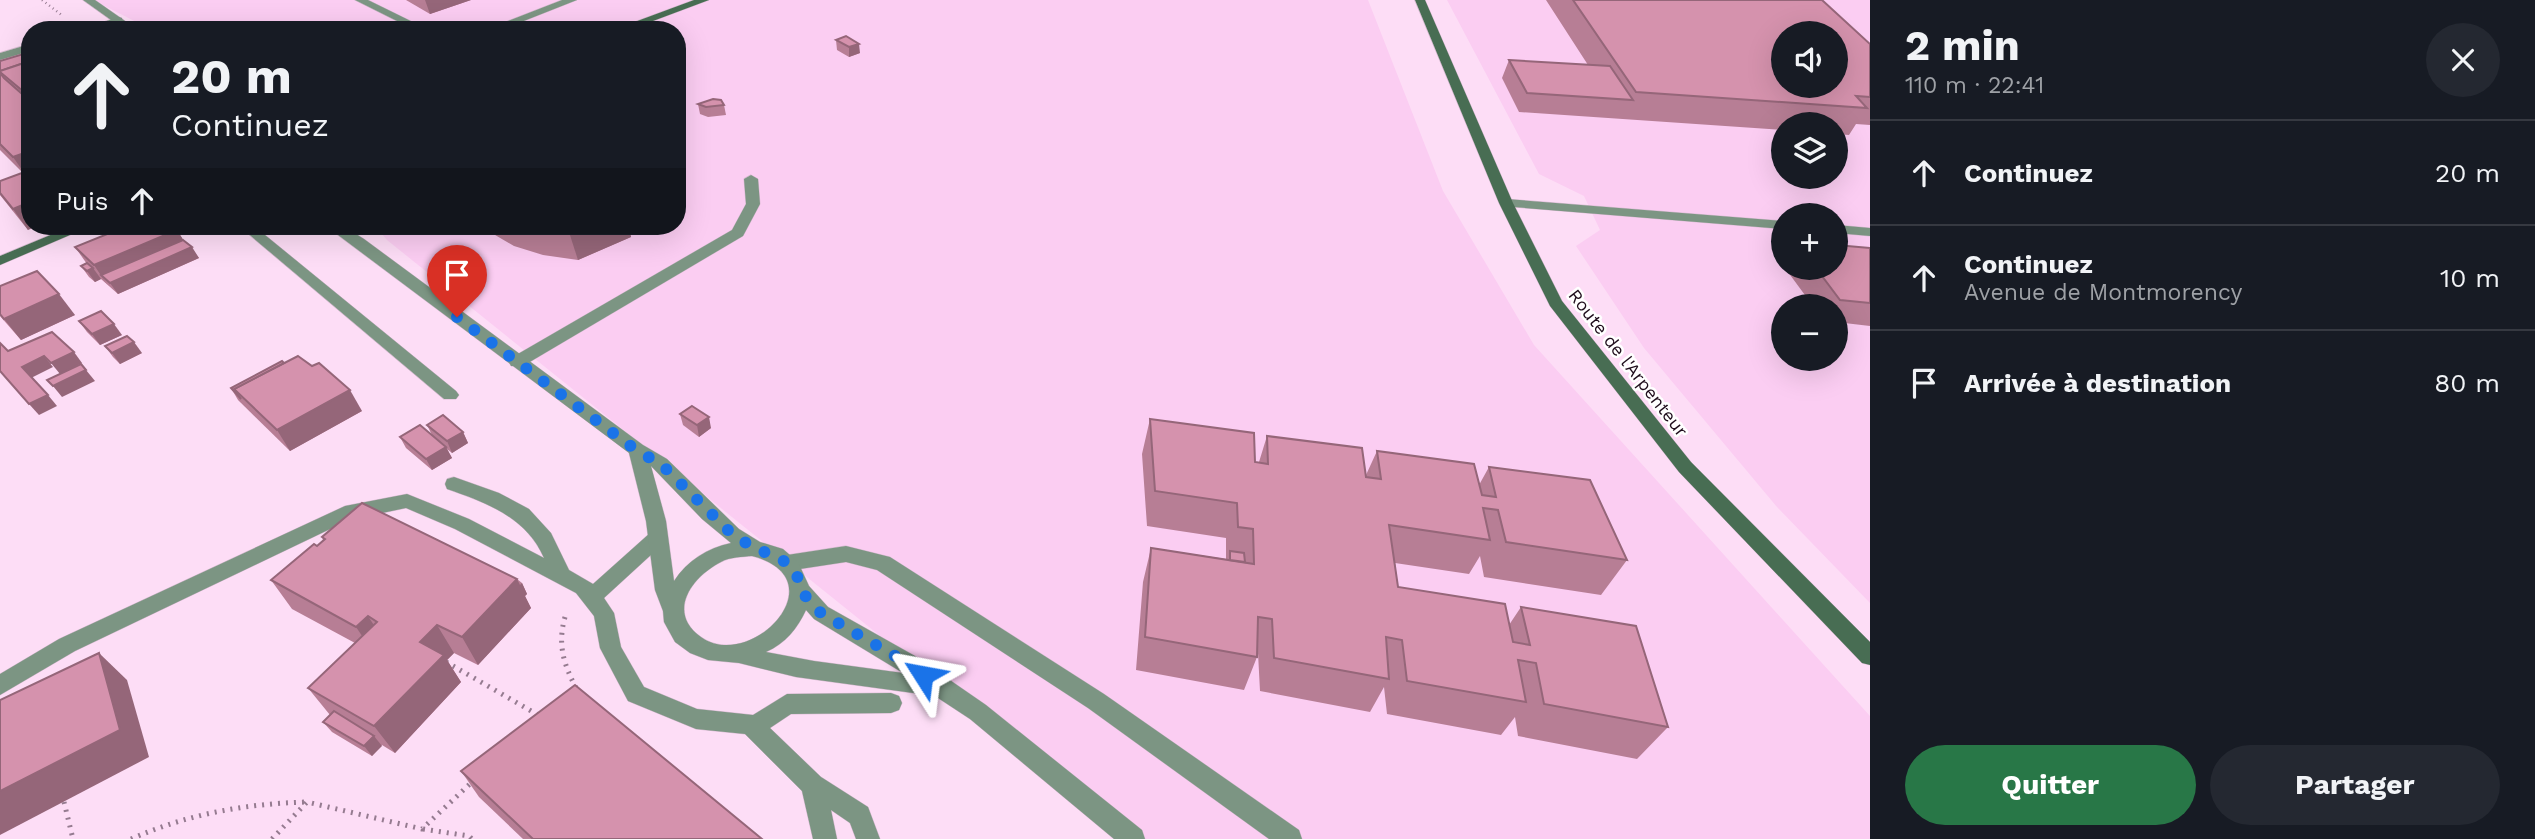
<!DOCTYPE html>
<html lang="fr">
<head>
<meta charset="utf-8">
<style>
	:root { --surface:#171b24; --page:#242831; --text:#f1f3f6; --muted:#9ea1a6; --line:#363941; --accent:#287747 }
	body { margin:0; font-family:"Work Sans",sans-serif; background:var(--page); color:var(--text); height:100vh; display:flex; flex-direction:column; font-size:26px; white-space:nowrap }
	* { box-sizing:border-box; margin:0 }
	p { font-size:23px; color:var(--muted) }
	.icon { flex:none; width:38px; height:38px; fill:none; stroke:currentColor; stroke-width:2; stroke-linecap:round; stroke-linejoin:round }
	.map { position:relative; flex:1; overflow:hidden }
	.drawer { display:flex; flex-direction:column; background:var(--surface); width:665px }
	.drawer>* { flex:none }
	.banner { position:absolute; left:21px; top:21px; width:665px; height:214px; border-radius:28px; box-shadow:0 7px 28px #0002; background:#171b24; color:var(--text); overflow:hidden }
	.buttons { position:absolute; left:1771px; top:21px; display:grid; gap:14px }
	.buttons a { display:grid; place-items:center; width:77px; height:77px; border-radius:50%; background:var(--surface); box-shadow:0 7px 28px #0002; font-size:35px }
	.pin { position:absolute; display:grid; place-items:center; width:60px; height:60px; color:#fff; margin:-72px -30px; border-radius:50% 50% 50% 0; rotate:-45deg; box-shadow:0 0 7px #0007 }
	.pin .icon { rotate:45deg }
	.me { position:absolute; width:77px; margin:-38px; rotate:304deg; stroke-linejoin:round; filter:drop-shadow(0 0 5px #0008) }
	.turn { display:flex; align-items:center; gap:24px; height:147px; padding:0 35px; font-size:32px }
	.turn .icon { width:91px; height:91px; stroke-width:2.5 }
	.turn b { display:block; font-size:49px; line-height:60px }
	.then { display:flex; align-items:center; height:66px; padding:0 35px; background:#0003; gap:14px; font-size:26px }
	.round { display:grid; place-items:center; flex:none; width:74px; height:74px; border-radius:37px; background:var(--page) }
	.head { display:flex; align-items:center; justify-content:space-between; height:119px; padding:0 35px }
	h1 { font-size:42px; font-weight:700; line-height:52px }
	.cta { display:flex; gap:14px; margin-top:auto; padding:14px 35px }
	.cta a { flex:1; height:80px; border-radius:42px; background:var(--accent); color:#fff; font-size:28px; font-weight:700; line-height:80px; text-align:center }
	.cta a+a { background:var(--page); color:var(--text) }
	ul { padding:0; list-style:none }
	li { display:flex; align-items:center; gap:21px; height:105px; padding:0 35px; border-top:2px solid var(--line) }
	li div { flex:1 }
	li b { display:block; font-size:26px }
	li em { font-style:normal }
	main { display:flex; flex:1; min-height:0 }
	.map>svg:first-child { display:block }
	.built { fill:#fbcdf2; fill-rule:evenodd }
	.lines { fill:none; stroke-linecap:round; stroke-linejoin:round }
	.lane-casing { stroke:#d9bcd3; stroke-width:1 }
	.street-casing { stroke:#d9bcd3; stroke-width:1 }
	.secondary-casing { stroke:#d9bcd3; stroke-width:1 }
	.path-far1 { stroke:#957b90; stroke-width:2.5; stroke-dasharray:1 3.5; stroke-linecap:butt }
	.path { stroke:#957b90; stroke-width:5; stroke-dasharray:2 6; stroke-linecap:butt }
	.lane { fill:#7c9583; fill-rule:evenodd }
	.street { fill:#7c9583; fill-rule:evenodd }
	.secondary { fill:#486d53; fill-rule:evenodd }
	.wall { fill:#b77e95 }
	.shaded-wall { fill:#956679 }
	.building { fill:#d592ad; stroke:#956679; stroke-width:2; fill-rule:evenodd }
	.route { stroke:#1a73e8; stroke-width:12; stroke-dasharray:0 21.6 }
	.labels { text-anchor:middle; stroke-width:5; stroke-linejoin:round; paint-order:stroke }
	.street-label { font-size:18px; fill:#1f0d1c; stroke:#fff }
</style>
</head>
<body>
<main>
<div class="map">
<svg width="1870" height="839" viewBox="0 0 1870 839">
	<rect width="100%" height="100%" fill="#fdddf6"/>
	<g class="built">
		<polygon points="93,0 1368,0 1443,191 1534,345 1870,716 1870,839 1133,839 387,240 375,226 677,226 677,30 152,30"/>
		<path d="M 1447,0 L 1870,0 L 1870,603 L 1777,507 L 1644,348 L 1576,246 L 1600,230 L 1584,196 L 1539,174 ZM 1783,33 L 1836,33 L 1836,86 L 1783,86 ZM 1783,124 L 1836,124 L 1836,177 L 1783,177 ZM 1783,215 L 1836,215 L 1836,268 L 1783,268 ZM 1783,306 L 1836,306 L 1836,359 L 1783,359 Z"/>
	</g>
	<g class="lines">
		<g class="lane-casing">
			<g id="lane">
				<polygon points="355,0 368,0 429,30 415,30"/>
				<polygon points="562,0 577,0 501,30 485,30"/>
				<polygon points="118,17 122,18 122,22 98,30 81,30"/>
				<polygon points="30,44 30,51 0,60 0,53"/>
				<polygon points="751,175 758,179 760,204 743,236 523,366 511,366 509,362 511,358 732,230 746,204 744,179"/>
				<polygon points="1506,199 1783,221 1783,229 1501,206 1501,200"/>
				<polygon points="1836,225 1870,228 1870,236 1836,233"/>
				<polygon points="239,226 254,226 456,391 459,395 456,399 444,399"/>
				<path d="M 454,477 L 499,493 L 529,509 L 551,533 L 569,570 L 593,584 L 650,533 L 657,530 L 664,533 L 667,538 L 664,543 L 604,598 L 614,613 L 621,647 L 644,687 L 697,709 L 753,715 L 787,694 L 891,693 L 899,696 L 902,703 L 899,710 L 891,713 L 791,714 L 770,728 L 821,777 L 868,807 L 880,839 L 856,839 L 850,823 L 831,810 L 837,839 L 813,839 L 802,791 L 745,734 L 696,729 L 628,701 L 600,648 L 594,616 L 576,593 L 455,529 L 406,508 L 349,520 L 75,651 L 0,695 L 0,674 L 59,639 L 345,506 L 407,494 L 469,519 L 544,558 C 526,517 487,503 447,489 L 445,484 L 447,479 Z"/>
				<polygon points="846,546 890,557 1104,694 1299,830 1302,839 1269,839 1088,708 877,570 846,562 787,571 780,569 777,563 780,557 787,555"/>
			</g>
		</g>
		<g class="street-casing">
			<g id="street">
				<polygon points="83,0 95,0 138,30 125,30"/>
				<path d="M 326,226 L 343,226 L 364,239 L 643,445 L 667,459 L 739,529 L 760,542 L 783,549 L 798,562 L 809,586 L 828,607 L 915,656 L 986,705 L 1142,830 L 1145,839 L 1114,839 L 970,719 L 935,696 L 796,677 L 739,663 L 708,660 L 690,653 L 675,642 L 664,622 L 663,611 L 655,590 L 646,521 L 629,453 ZM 651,466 L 702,519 L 731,543 C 707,548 687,561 674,581 L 666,521 ZM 752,556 C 840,579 751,673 701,637 C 667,613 690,578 721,562 C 730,557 742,557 752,556 ZM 806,610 L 814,619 L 903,673 L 814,661 L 766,652 C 786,643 797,629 806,610 Z"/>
			</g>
		</g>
		<g class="secondary-casing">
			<g id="secondary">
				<polygon points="694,0 709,0 629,30 613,30"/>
				<polygon points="1415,0 1425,0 1513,203 1562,301 1691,462 1870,642 1870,665 1862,663 1679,472 1550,306 1499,203"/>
				<polygon points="72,226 91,226 0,265 0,256"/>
			</g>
		</g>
		<polyline class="path-far1" points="42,0 63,16"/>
		<g class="path">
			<path d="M 565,617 C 557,645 564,665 577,690"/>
			<polyline points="446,662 540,716"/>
			<polyline points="64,802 73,839"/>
			<polyline points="423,829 469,836 472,839"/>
			<path d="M 131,839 C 188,814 244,804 306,802"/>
			<polyline points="272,839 307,802 422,829 473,781"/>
		</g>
		<use href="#lane" class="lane"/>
		<use href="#street" class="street"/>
		<use href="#secondary" class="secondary"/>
	</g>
	<g class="wall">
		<polygon points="406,0 471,0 430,14"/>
		<polygon points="1546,0 1822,0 1870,44 1870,125 1856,124 1849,135 1836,134 1836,124 1783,124 1783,130 1519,112 1502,78 1509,60 1588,65"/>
		<polygon points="836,40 860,53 849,57 837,50"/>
		<polygon points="30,52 30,226 28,230 0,195 0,181 23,173 0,150 0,61"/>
		<polygon points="698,104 724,105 726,115 708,117 700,114"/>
		<polygon points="484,226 628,226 631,237 578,260 543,255 514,246 490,232 488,228 484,227"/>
		<polygon points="177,230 183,240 199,258 118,294 101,279 95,282 89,277 81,266 87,264 75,247 144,233"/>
		<polygon points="1870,248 1870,326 1836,322 1836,306 1813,306 1785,268 1836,268"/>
		<polygon points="0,286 75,315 21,340 0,316"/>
		<polygon points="79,321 122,335 100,345 87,332"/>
		<polygon points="105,346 142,353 120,364 113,357"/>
		<polygon points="231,388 362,411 290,451 238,400"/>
		<polygon points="680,414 711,428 699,437 683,425"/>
		<polygon points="1150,419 1255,462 1259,462 1267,436 1366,475 1377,451 1479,485 1489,467 1627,560 1601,595 1484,577 1480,556 1469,574 1395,563 1398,587 1509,625 1521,607 1668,727 1637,759 1518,736 1515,717 1501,735 1387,714 1384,687 1370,712 1260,691 1258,653 1257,652 1257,657 1244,690 1136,670 1143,582 1151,548 1226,559 1226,538 1147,526 1142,454"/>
		<polygon points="427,425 463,432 468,443 452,453 447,449 452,458 432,470 406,448 400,437 432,435"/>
		<polygon points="322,537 517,579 522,583 527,594 525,596 531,608 478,665 454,653 447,660 461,682 395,753 382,745 372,756 332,732 323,722 330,715 308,688 355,643 292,609 271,580 317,546 323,540"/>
		<polygon points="461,771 762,839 523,839 479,797"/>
	</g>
	<g class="shaded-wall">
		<polygon points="425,0 471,0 430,14"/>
		<polygon points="859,44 860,53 849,57 849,47"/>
		<polygon points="30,151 30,176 27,177 13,157"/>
		<polygon points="30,202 30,226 37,226 28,230 13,209"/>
		<polygon points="583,226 628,226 631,237 578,260 569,232"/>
		<polygon points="177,230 189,249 192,247 199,258 118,294 110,283 101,275 108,286 94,265"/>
		<polygon points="93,268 101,279 95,282 87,271"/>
		<polygon points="59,294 75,315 21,340 4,319"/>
		<polygon points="114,324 122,335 100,345 92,334"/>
		<polygon points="134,342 142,353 120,364 112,353"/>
		<polygon points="74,352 82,363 60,374 51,363"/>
		<polygon points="44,356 53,367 31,378 22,367"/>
		<polygon points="86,370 95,381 62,397 53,386"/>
		<polygon points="350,390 362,411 290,451 277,430"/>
		<polygon points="48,395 57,406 39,415 29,404"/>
		<polygon points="709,417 711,428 699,437 697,425"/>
		<polygon points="463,432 468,443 452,453 447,441"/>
		<polygon points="446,447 452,458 432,470 426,459"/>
		<polygon points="517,579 520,585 522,583 527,594 525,596 531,608 478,665 462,637"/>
		<polygon points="368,616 386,644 375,655 356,627"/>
		<polygon points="437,625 454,653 447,660 461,682 395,753 374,726 420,642"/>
		<polygon points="99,653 127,680 149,757 0,835 0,791"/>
		<polygon points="374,736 382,746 372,756 364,746"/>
	</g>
	<g class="building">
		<path d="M 1573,0 L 1822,0 L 1870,44 L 1870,97 L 1856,96 L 1867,108 L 1636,92 ZM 1783,33 L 1836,33 L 1836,86 L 1783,86 Z"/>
		<polygon points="846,36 859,44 849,47 836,40"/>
		<polygon points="30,52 30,61 0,71 0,61"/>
		<polygon points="1509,60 1610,66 1633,100 1527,93"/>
		<polygon points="30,61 30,97 0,72 0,71"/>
		<polygon points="0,73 4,78 30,101 30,151 13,157 0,144"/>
		<polygon points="713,99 721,100 724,105 706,107 698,104"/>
		<polygon points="30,170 30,202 13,209 0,193 0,181"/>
		<polygon points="127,226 136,226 144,233 161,226 173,226 177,230 94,265 75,247"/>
		<polygon points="530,226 583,226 569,232"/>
		<polygon points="183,240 192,247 110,283 101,275"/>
		<polygon points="1836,245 1870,248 1870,303 1840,300 1816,268 1836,268"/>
		<polygon points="87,263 93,268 87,271 81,266"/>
		<polygon points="37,271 59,294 4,319 0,314 0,286"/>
		<polygon points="101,311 114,324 92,334 79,321"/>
		<polygon points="52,332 74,352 51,363 44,356 22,367 48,395 29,404 0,371 0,343 8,351"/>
		<polygon points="127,336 134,342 112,353 105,346"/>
		<polygon points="298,356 312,366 319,363 350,390 277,430 234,389"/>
		<polygon points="282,361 284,363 234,389 241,399 231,388"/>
		<polygon points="81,364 86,370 53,386 47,380"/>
		<polygon points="692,406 709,417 697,425 680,414"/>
		<polygon points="443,415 463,432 447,441 427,425"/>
		<polygon points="1150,419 1254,433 1255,462 1268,464 1267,436 1362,448 1366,477 1381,479 1377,451 1474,464 1482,495 1496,497 1489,467 1590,480 1627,560 1506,542 1498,510 1483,508 1490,540 1389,525 1398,587 1505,604 1513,642 1530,645 1521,607 1636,626 1668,727 1544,704 1536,663 1518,660 1526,702 1407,681 1402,640 1386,637 1389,679 1274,658 1272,619 1258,617 1257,657 1145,637 1151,548 1254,564 1253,529 1238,527 1237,503 1155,491"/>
		<polygon points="420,425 446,447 426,459 400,437"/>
		<polygon points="362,503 517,579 462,637 437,625 420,642 444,655 374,726 308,688 377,622 368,616 356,627 271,580 314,544 317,546 325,539 322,537"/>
		<polygon points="1230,551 1244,553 1245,562 1230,560"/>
		<polygon points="99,653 120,730 0,791 0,700"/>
		<polygon points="575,685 762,839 533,839 461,771"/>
		<polygon points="334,711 374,736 364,746 323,722"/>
	</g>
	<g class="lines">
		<polyline class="route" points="457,317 636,450 661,464 732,534 759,551 771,553 787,563 797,575 800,590 821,613 907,663 923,675"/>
	</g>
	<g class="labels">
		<g class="street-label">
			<text transform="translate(1628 363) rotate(52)" y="6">Route de l'Arpenteur</text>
		</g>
	</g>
</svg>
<div class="buttons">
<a><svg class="icon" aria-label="sound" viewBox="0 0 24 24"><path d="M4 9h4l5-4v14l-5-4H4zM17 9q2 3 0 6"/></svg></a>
<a><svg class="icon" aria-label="layers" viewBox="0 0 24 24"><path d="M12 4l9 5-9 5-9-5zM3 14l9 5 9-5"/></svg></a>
<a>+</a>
<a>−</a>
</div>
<div class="pin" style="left:457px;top:317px;background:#d93025"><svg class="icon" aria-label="arrive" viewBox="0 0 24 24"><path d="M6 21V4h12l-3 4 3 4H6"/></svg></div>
<svg class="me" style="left:923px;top:675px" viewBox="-20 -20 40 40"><path d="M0-17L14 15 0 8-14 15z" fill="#1a73e8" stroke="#fff" stroke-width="4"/></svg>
<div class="banner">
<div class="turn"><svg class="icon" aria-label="ahead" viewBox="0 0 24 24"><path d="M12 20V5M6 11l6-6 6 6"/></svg><div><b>20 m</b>Continuez</div></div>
<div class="then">Puis<svg class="icon" aria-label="ahead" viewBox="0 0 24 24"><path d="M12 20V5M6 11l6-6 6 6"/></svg></div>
</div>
</div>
<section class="drawer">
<div class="head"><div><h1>2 min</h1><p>110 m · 22:41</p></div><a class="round"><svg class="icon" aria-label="close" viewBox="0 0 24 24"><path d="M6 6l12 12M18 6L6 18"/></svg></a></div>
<ul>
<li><svg class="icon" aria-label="ahead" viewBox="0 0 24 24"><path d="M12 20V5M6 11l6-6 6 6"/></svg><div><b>Continuez</b></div><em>20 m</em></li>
<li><svg class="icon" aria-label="ahead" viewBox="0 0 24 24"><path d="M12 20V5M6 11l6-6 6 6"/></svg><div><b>Continuez</b><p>Avenue de Montmorency</p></div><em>10 m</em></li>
<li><svg class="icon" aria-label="arrive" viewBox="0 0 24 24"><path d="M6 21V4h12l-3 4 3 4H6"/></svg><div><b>Arrivée à destination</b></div><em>80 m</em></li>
</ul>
<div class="cta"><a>Quitter</a><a>Partager</a></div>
</section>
</main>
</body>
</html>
